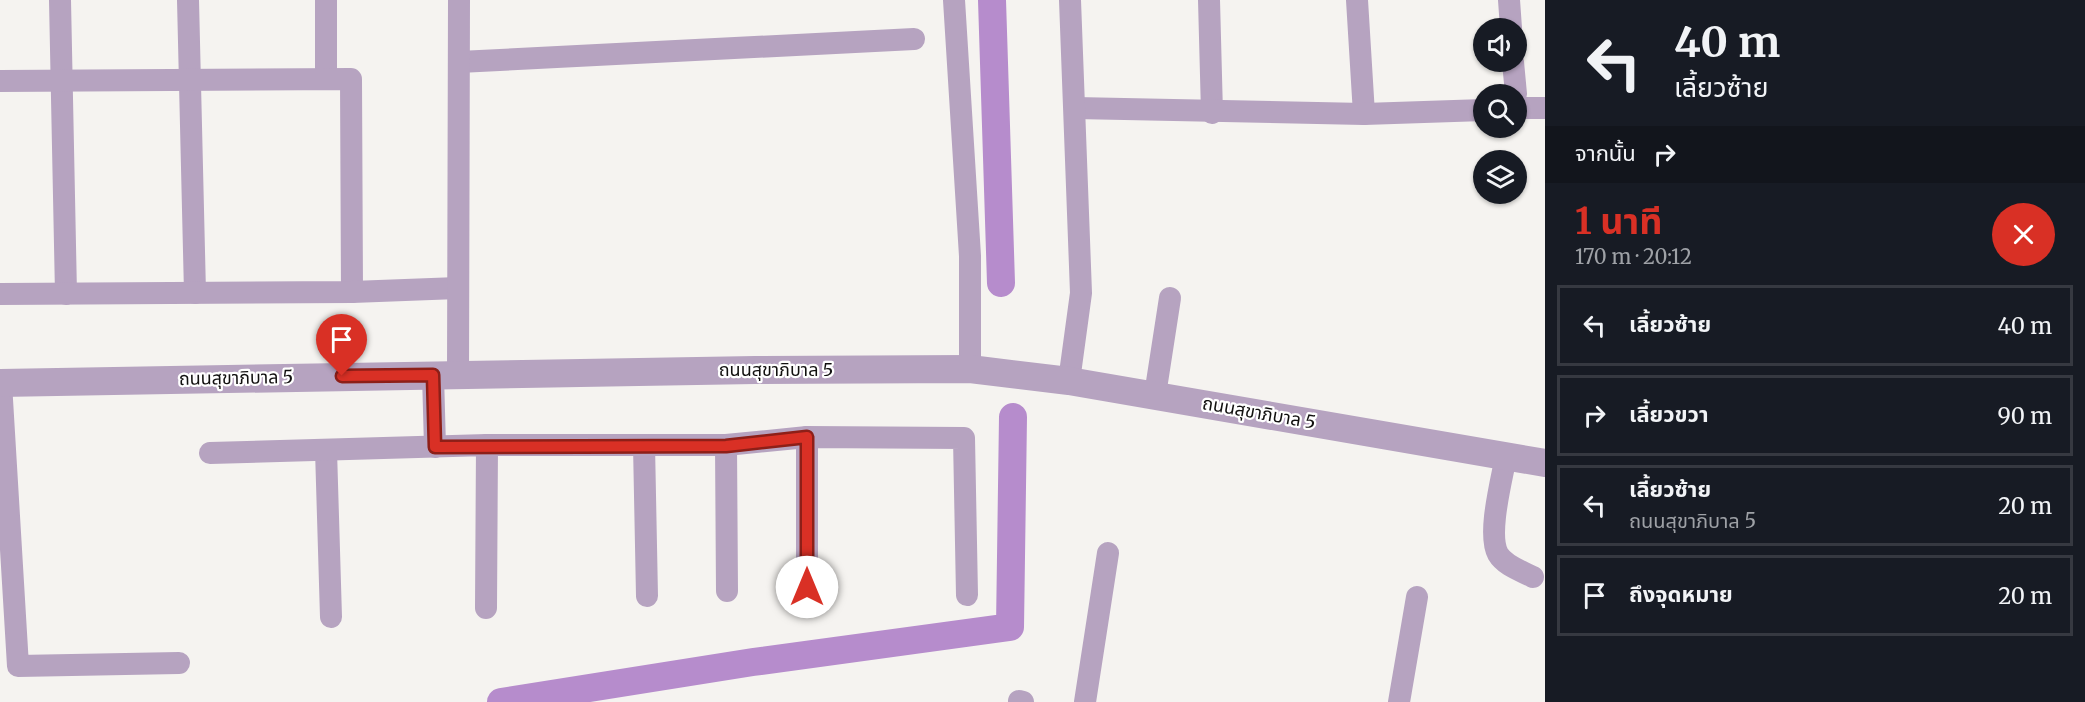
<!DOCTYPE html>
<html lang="th">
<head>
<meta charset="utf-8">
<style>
	:root { --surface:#171b24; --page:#242831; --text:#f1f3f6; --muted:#9ea1a6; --line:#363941; --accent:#d93025 }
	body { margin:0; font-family:Merriweather,"Noto Sans Thai",serif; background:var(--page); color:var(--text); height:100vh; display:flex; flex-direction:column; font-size:22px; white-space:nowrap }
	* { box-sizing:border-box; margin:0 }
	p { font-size:20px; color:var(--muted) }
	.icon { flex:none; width:33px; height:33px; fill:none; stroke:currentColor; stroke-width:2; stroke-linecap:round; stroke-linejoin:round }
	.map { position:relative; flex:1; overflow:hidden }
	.details { display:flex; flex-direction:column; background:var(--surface); width:540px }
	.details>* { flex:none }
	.top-card { background:#171b24; color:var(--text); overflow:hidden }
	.buttons { position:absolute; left:1473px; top:18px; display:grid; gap:12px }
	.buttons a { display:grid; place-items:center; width:54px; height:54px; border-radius:50%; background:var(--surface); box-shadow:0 2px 4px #0004; font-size:30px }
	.pin { position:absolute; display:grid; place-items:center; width:51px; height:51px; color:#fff; margin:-62px -26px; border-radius:50% 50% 50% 0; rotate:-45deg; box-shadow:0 0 6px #0007 }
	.pin .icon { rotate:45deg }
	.me { position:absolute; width:66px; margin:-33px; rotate:0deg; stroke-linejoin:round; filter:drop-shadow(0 0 4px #0008) }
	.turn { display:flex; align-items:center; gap:21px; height:126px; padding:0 30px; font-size:27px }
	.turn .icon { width:78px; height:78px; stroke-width:2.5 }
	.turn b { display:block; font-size:42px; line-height:51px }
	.then { display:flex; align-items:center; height:57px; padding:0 30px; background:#0003; gap:12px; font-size:22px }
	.round { display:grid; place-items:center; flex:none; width:63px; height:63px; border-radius:32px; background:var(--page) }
	.summary { display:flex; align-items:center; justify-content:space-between; height:102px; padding:0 30px }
	h1 { font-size:36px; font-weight:700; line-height:45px; color:var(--accent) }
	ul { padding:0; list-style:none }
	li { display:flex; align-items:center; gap:18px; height:81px; margin:0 12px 9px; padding:0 18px; border:3px solid var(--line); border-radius:0px }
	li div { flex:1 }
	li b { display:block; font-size:22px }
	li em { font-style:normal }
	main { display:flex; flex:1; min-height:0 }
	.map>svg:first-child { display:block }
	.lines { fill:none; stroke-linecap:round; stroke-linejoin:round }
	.canal { stroke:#b68ccc; stroke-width:28 }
	.minor { stroke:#b6a3c0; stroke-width:22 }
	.tertiary { stroke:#b6a3c0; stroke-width:28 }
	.route-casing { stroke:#8d1f18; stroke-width:15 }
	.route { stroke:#d93025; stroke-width:10 }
	.labels { text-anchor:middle; stroke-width:4.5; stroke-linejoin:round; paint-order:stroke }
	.street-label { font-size:18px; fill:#11100f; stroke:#fff }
</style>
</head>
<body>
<main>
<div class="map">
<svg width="1545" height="702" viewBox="0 0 1545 702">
	<rect width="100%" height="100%" fill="#f5f3f0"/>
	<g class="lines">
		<g class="canal">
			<polyline points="992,0 1001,283"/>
			<polyline points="501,702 753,662 1010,627 1013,417"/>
		</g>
		<g class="minor">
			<polyline points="60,0 66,294"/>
			<polyline points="188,0 195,293"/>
			<polyline points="326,0 326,79"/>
			<polyline points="954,0 970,256 970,369"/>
			<polyline points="1209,0 1212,113"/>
			<polyline points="1357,0 1364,114"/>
			<polyline points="1509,0 1511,28"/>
			<polyline points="459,62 914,39"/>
			<polyline points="1513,62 1516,94"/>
			<polyline points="0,81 351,79 352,292"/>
			<polyline points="1075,108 1364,114 1484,110"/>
			<polyline points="1516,108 1545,108"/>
			<polyline points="0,294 352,292 458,288"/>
			<polyline points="458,374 459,0"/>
			<polyline points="433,375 435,447"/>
			<polyline points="1069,381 1081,293 1070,0"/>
			<polyline points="1,383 18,666 179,663"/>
			<polyline points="1155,395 1170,298"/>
			<polyline points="807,437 807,587"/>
			<polyline points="487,445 726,445 807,437 964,438 967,595"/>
			<polyline points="644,445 647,596"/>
			<polyline points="726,445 727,591"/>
			<polyline points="326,450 331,617"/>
			<polyline points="210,453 487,445 486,608"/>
			<path d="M 1506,456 C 1502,479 1487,534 1498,554 C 1505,566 1522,571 1533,577"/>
			<polyline points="1019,701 1023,702"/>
			<polyline points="1085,702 1108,553"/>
			<polyline points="1399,702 1417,597"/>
		</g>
		<polyline class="tertiary" points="0,383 755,370 970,369 1069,381 1545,463"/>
	</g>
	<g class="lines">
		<g class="route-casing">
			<polyline id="route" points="342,376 433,375 435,447 726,446 807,437 807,587"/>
		</g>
		<use href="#route" class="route"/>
	</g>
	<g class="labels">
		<g class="street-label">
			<text x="776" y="376">ถนนสุขาภิบาล 5</text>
			<text transform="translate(236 378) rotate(-1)" y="6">ถนนสุขาภิบาล 5</text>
			<text transform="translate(1259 413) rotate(10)" y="6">ถนนสุขาภิบาล 5</text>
		</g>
	</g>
</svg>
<div class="buttons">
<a><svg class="icon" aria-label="sound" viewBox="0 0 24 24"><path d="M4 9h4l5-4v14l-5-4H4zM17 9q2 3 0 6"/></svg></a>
<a><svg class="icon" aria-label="search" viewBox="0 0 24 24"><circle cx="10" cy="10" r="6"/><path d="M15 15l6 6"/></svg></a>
<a><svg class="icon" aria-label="layers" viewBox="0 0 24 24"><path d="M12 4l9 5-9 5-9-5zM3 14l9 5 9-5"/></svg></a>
</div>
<div class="pin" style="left:342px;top:376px;background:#d93025"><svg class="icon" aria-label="arrive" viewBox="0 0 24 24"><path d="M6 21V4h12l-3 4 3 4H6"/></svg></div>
<svg class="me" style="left:807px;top:587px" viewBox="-20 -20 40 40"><circle r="19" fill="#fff"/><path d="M0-13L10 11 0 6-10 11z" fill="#d93025"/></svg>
</div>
<section class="details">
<div class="top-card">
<div class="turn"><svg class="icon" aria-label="left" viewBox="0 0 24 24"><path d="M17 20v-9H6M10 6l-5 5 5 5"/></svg><div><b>40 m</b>เลี้ยวซ้าย</div></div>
<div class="then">จากนั้น<svg class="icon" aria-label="right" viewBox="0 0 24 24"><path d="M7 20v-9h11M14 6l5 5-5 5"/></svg></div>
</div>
<div class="summary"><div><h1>1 นาที</h1><p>170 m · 20:12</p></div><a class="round" style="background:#d93025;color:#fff"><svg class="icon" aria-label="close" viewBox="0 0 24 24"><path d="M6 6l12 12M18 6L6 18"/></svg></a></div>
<ul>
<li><svg class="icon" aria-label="left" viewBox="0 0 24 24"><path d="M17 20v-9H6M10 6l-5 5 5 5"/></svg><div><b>เลี้ยวซ้าย</b></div><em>40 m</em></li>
<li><svg class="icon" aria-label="right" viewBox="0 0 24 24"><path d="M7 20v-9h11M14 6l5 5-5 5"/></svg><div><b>เลี้ยวขวา</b></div><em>90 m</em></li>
<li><svg class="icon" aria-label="left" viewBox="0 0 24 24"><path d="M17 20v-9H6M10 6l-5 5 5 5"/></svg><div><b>เลี้ยวซ้าย</b><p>ถนนสุขาภิบาล 5</p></div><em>20 m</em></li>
<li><svg class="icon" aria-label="arrive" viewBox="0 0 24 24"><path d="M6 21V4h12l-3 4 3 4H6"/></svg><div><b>ถึงจุดหมาย</b></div><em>20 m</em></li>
</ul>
</section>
</main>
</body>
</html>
